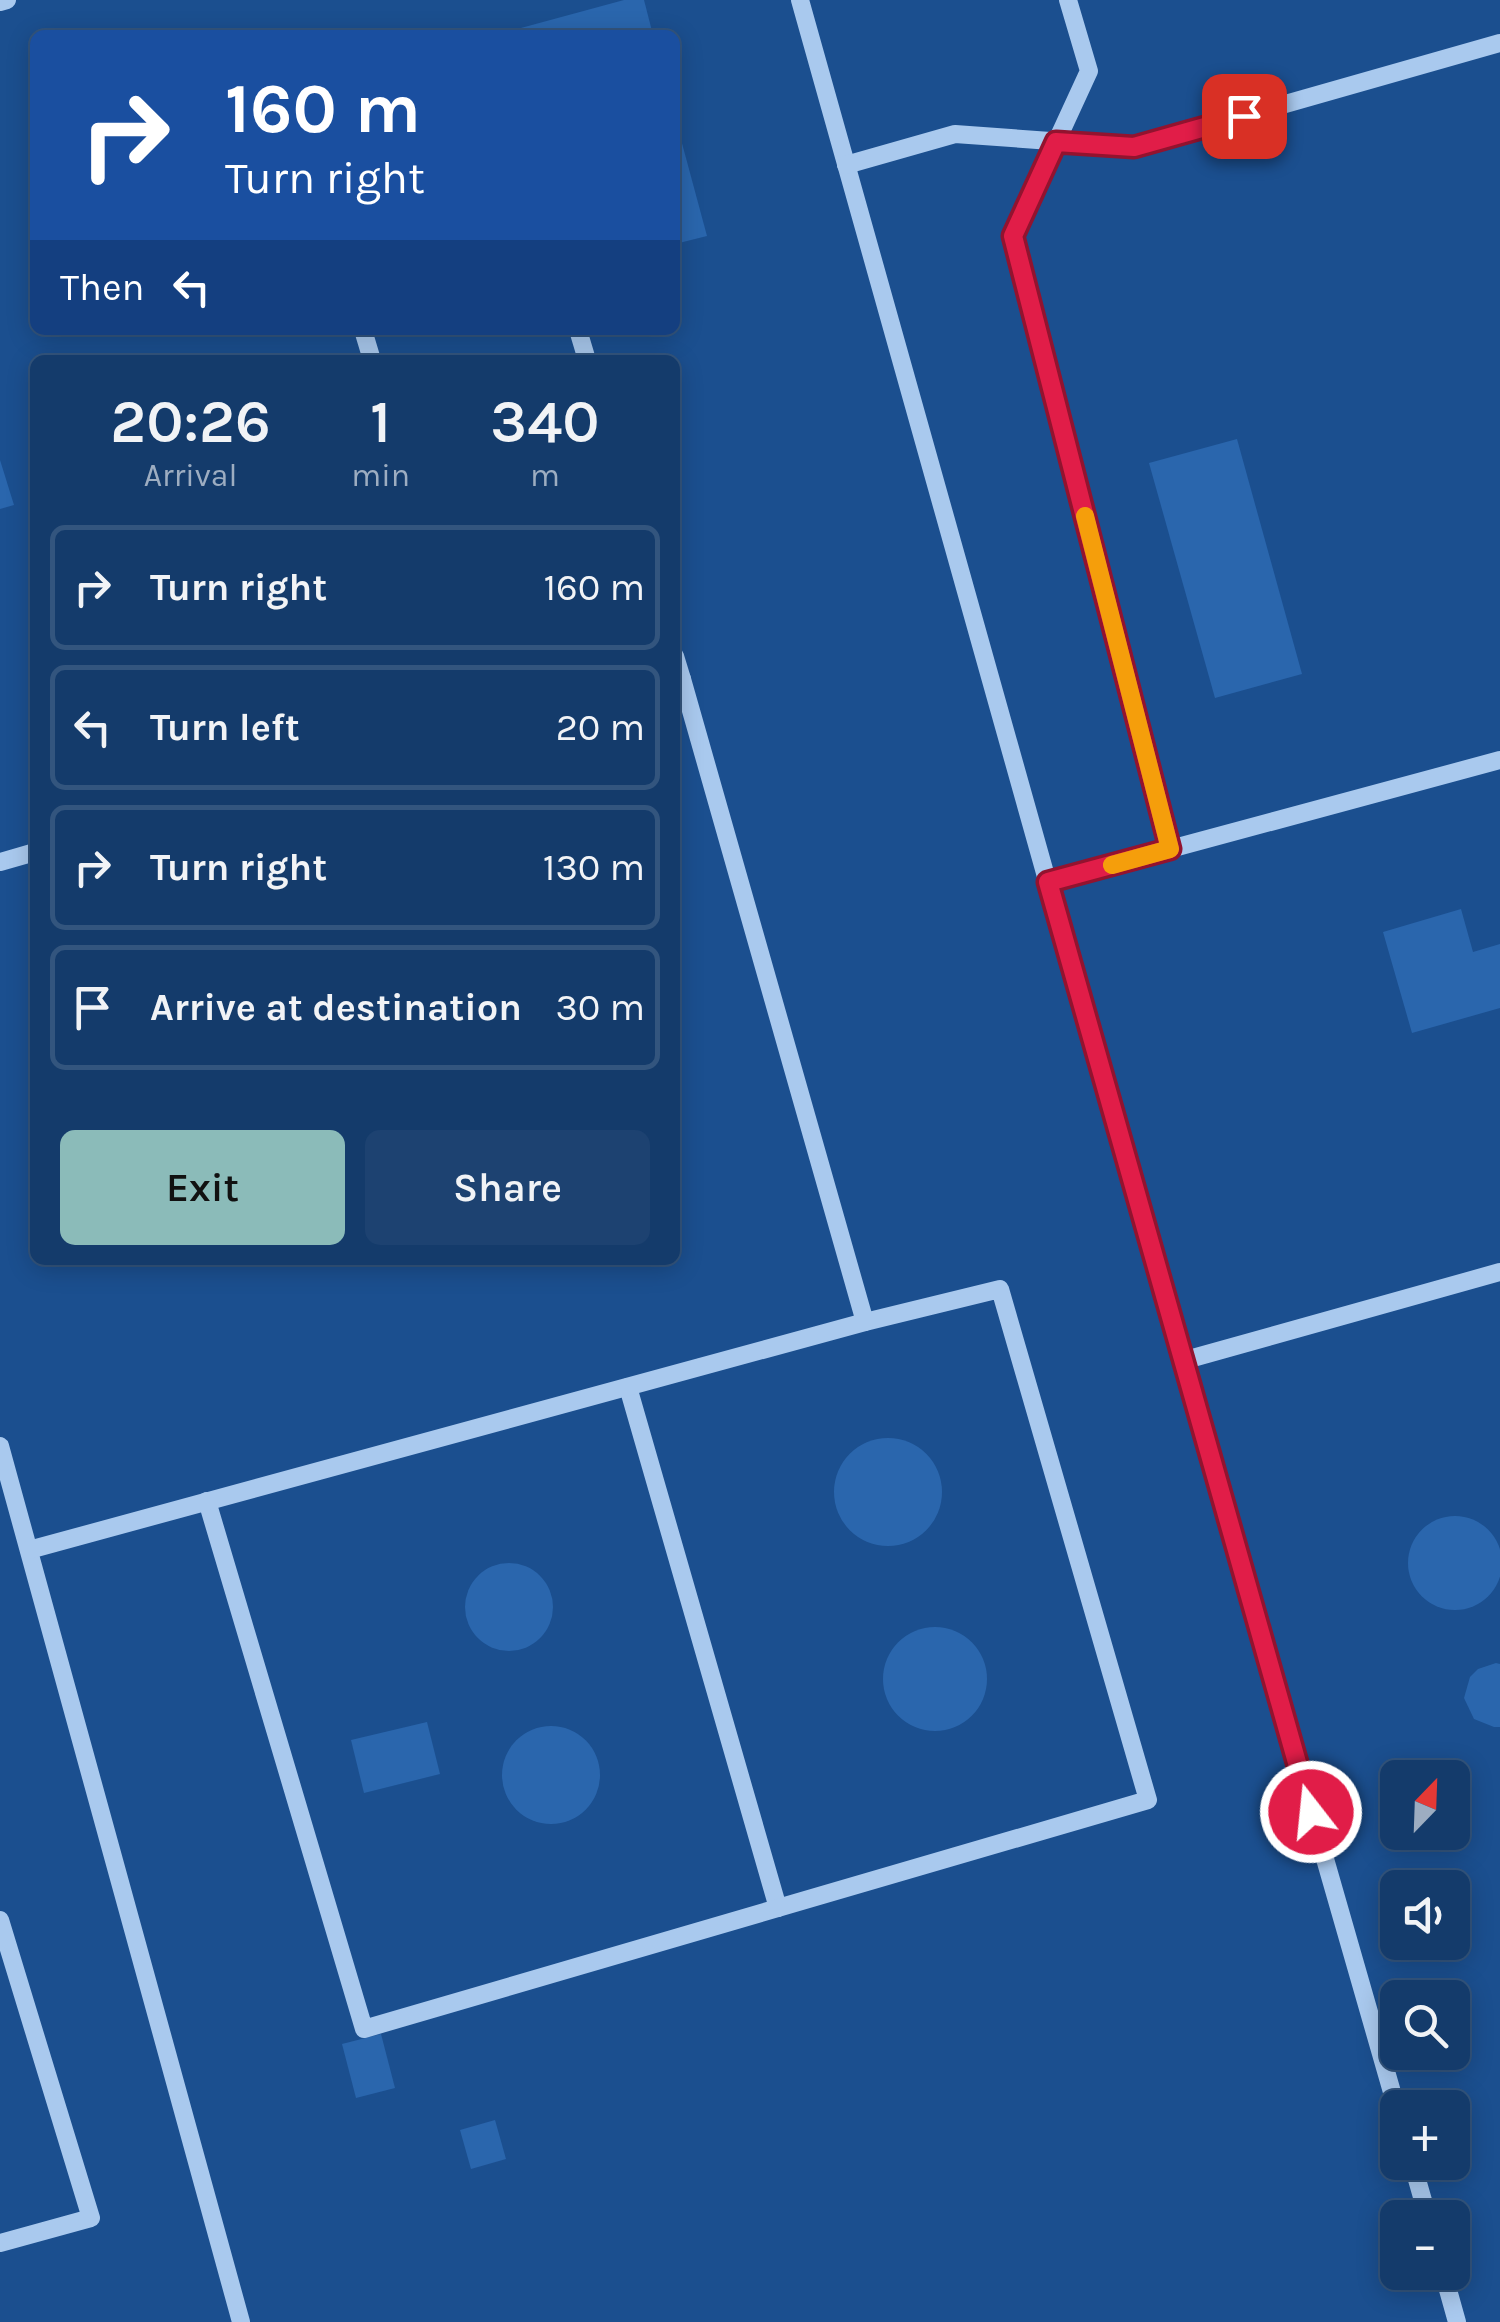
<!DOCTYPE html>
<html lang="en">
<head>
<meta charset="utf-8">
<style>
	:root { --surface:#143b6b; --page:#1d4271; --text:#f1f3f6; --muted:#9dadc1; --line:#33557e; --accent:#8bbbb9 }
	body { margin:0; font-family:Karla,sans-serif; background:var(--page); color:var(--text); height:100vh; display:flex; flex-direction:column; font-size:38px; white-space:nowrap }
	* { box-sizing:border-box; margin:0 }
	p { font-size:32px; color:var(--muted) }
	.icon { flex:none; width:55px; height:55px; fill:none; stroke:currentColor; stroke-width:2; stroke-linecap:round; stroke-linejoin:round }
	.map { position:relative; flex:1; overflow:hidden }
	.side { position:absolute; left:30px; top:355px; width:650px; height:910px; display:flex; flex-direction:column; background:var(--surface); border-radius:15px; box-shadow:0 5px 25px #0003,0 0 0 2px var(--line) }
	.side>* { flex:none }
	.banner { position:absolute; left:30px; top:30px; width:650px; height:305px; border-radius:15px; box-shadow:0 5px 25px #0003,0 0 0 2px var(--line); background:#1a4fa0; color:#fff; overflow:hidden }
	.needle { width:65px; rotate:23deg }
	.buttons { position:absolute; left:1380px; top:1760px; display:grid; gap:20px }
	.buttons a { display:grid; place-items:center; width:90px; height:90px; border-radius:15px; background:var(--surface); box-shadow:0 5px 25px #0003,0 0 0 2px var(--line); font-size:50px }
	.pin { position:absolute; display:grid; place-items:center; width:85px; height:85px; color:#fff; margin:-42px; border-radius:20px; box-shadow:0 5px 15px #0006 }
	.me { position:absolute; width:110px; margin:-55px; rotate:344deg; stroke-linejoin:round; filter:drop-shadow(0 0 8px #0008) }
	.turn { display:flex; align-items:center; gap:35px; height:210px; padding:0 30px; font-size:45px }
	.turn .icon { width:130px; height:130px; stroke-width:2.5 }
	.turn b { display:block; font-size:70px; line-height:85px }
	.then { display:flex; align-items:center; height:95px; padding:0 30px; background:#0003; gap:20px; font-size:38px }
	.eta { display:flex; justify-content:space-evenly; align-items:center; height:170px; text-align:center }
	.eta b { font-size:60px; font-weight:600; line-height:70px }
	.primary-button { display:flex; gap:20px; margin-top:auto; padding:20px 30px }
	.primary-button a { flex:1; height:115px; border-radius:15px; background:var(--accent); color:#111; font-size:40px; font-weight:600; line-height:115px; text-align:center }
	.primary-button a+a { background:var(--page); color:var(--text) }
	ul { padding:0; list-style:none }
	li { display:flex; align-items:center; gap:30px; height:125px; margin:0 20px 15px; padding:0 10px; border:5px solid var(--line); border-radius:15px }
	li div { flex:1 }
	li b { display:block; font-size:38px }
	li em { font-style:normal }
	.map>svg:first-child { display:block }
	.building { fill:#2a66ad }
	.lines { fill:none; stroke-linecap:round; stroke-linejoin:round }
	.minor { stroke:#a9c9ee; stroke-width:18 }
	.route-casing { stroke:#92132f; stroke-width:25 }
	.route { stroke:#e11d48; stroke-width:18 }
	.slow { stroke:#f59e0b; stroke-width:18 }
</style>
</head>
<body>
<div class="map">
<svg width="1500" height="2322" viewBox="0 0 1500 2322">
	<rect width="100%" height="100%" fill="#1b4f8f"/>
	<g class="building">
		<polygon points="624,0 644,0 653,35 495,35"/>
		<polygon points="676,121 707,236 675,244 675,122"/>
		<polygon points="1237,439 1302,674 1215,698 1149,463"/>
		<polygon points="0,460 14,505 0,509"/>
		<polygon points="1461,909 1473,952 1500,944 1500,1008 1412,1033 1383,932"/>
		<circle cx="888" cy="1492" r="54"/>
		<circle cx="1455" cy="1563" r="47"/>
		<circle cx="509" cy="1607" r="44"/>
		<circle cx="935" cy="1679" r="52"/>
		<polygon points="1496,1663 1500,1664 1500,1727 1494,1727 1474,1719 1464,1698 1470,1677 1478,1669"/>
		<polygon points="427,1722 440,1774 364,1793 351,1740"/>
		<circle cx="551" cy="1775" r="49"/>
		<polygon points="381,2034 395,2088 356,2098 342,2044"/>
		<polygon points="495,2120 506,2159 471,2169 460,2130"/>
	</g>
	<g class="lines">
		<g class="minor">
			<polyline points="800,0 1182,1361"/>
			<polyline points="1068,0 1089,71 1013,236 1170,849"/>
			<polyline points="0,2 7,0"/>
			<polyline points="846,165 955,134 1134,147 1500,43"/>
			<polyline points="363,330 372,360"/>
			<polyline points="578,330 587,360"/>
			<polyline points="675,656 682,679"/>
			<polyline points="0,862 35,852"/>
			<polyline points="1048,882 1500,760"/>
			<polyline points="628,1387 778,1908"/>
			<polyline points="0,1446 241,2322"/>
			<polyline points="207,1501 364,2029 1148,1800 1000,1289 865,1322"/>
			<polyline points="29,1550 865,1322 682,679 675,681"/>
			<polyline points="0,1920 91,2218 0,2243"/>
			<polyline points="1398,2113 1182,1361 1500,1272"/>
			<polyline points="1412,2162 1428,2218"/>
			<polyline points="1443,2272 1457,2322"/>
		</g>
	</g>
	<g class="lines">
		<g class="route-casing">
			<polyline id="route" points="1244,116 1134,147 1056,142 1013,236 1170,849 1048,882 1311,1812"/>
		</g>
		<use href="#route" class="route"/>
		<polyline class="slow" points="1085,516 1170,849 1112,865"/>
	</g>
</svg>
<div class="buttons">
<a><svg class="needle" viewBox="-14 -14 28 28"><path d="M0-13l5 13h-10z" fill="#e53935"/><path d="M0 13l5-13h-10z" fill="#9dadc1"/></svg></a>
<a><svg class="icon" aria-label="sound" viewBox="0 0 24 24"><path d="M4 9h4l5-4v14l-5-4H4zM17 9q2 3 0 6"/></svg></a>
<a><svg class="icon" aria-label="search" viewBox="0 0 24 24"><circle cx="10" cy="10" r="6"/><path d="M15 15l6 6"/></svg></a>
<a>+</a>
<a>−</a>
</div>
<div class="pin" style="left:1244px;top:116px;background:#d93025"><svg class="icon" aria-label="arrive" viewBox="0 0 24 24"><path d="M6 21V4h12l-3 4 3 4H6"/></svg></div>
<svg class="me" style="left:1311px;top:1812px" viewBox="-20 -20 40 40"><circle r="17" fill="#e11d48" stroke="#fff" stroke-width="3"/><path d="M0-11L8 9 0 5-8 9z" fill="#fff"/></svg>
<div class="banner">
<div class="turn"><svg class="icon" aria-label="right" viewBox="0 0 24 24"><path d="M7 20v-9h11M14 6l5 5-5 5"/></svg><div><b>160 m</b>Turn right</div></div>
<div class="then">Then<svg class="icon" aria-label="left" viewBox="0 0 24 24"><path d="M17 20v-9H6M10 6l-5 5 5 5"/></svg></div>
</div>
<section class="side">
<div class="eta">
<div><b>20:26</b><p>Arrival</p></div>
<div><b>1</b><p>min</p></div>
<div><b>340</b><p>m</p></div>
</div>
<ul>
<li><svg class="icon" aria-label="right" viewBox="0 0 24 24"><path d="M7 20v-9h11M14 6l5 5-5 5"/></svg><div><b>Turn right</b></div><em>160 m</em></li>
<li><svg class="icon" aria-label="left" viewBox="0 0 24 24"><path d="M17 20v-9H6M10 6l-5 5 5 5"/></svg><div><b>Turn left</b></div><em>20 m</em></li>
<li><svg class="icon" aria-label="right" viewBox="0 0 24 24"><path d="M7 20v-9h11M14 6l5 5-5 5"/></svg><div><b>Turn right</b></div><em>130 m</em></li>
<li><svg class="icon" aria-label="arrive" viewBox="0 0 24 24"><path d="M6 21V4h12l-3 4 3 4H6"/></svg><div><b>Arrive at destination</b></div><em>30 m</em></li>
</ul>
<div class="primary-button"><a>Exit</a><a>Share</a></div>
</section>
</div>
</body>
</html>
